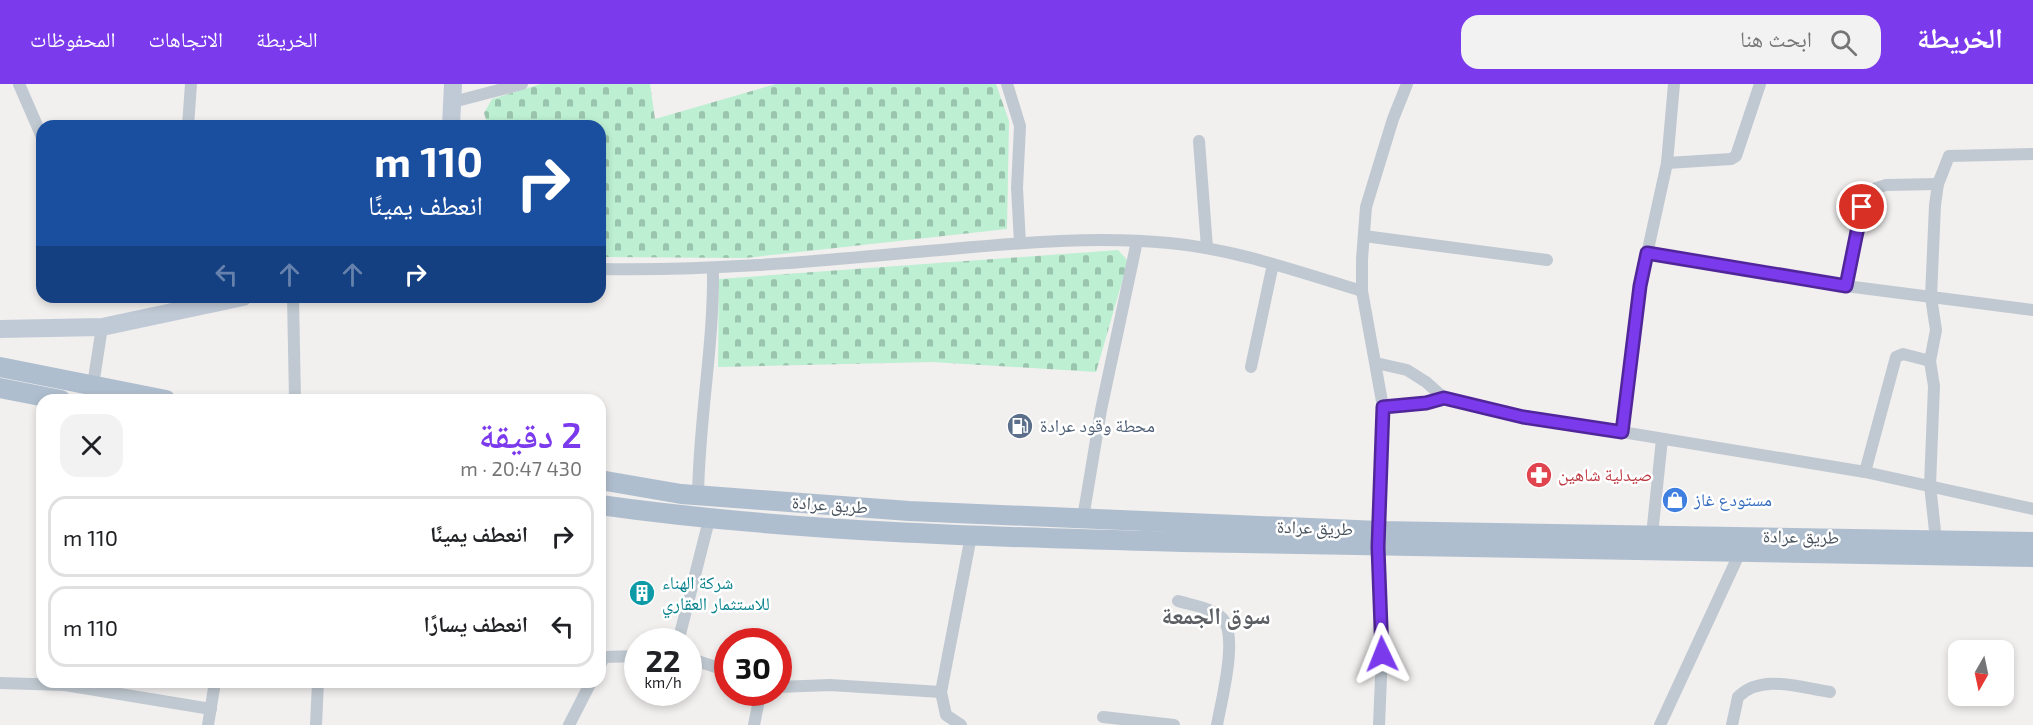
<!DOCTYPE html>
<html lang="ar">
<head>
<meta charset="utf-8">
<style>
	:root { --surface:#fff; --page:#f2f2f2; --text:#202124; --muted:#757577; --line:#e0e0e0; --accent:#7c3aed }
	body { margin:0; font-family:"Exo 2","Noto Naskh Arabic",sans-serif; background:var(--page); color:var(--text); direction:rtl; height:100vh; display:flex; flex-direction:column; font-size:22px; white-space:nowrap }
	* { box-sizing:border-box; margin:0 }
	p { font-size:20px; color:var(--muted) }
	.icon { flex:none; width:33px; height:33px; fill:none; stroke:currentColor; stroke-width:2; stroke-linecap:round; stroke-linejoin:round }
	.map { position:relative; flex:1; overflow:hidden; direction:ltr }
	.sheet { position:absolute; left:36px; top:310px; width:570px; height:294px; display:flex; flex-direction:column; background:var(--surface); border-radius:18px; box-shadow:0 3px 9px #0003; direction:rtl }
	.sheet>* { flex:none }
	.guide { position:absolute; left:36px; top:36px; width:570px; height:183px; border-radius:18px; box-shadow:0 3px 9px #0003; direction:rtl; background:#1a4fa0; color:#fff; overflow:hidden }
	.needle { width:39px; rotate:189deg }
	.controls { position:absolute; left:1948px; top:556px; display:grid; gap:12px }
	.controls a { display:grid; place-items:center; width:66px; height:66px; border-radius:12px; background:var(--surface); box-shadow:0 3px 9px #0003; font-size:30px }
	.speed { position:absolute; left:624px; top:544px; display:flex; gap:12px; font-size:30px; font-weight:700; text-align:center }
	.speed>* { display:grid; place-content:center; width:78px; height:78px; border-radius:50%; background:var(--surface); box-shadow:0 3px 9px #0003; line-height:1 }
	.speed small { font-size:15px; font-weight:400 }
	.speed .limit { border:9px solid #d22; background:#fff; color:#111 }
	.pin { position:absolute; display:grid; place-items:center; width:51px; height:51px; color:#fff; margin:-26px; border:3px solid #fff; border-radius:50%; box-shadow:0 2px 6px #0007 }
	.me { position:absolute; width:66px; margin:-33px; rotate:358deg; stroke-linejoin:round; filter:drop-shadow(0 0 4px #0008) }
	.turn { display:flex; align-items:center; gap:21px; height:126px; padding:0 24px; font-size:27px }
	.turn .icon { width:78px; height:78px; stroke-width:2.5 }
	.turn b { display:block; font-size:42px; line-height:51px }
	.lanes { display:flex; align-items:center; height:57px; padding:0 24px; background:#0003; justify-content:center; gap:30px; direction:ltr }
	.lanes .off { opacity:.35 }
	.round { display:grid; place-items:center; flex:none; width:63px; height:63px; border-radius:18px; background:var(--page) }
	.overview { display:flex; align-items:center; justify-content:space-between; height:102px; padding:0 24px }
	h1 { font-size:36px; font-weight:600; line-height:45px; color:var(--accent) }
	ul { padding:0; list-style:none }
	li { display:flex; align-items:center; gap:18px; height:81px; margin:0 12px 9px; padding:0 12px; border:3px solid var(--line); border-radius:18px }
	li div { flex:1 }
	li b { display:block; font-size:22px }
	li em { font-style:normal }
	header { display:flex; align-items:center; gap:36px; box-sizing:border-box; height:84px; padding:0 30px; background:var(--accent); color:#fff }
	header strong { font-size:28px }
	nav { display:flex; gap:33px; margin-inline-start:auto; font-size:21px }
	.search { width:420px; height:54px; background:var(--page); display:flex; align-items:center; gap:15px; box-sizing:border-box; padding:0 21px; border-radius:18px; color:var(--muted); font-size:22px }
	.map>svg:first-child { display:block }
	.cemetery { fill:url(#cemetery-stones) }
	.lines { fill:none; stroke-linecap:round; stroke-linejoin:round }
	.street { stroke:#c0c9d1; stroke-width:12 }
	.secondary { stroke:#c0cad6; stroke-width:18 }
	.primary { stroke:#afbece; stroke-width:20 }
	.route-casing { stroke:#51269a; stroke-width:15 }
	.route { stroke:#7c3aed; stroke-width:10 }
	.labels { text-anchor:middle; stroke-width:5; stroke-linejoin:round; paint-order:stroke }
	.service-label { font-size:18px; fill:#4e5e75; stroke:#fff; text-anchor:start }
	.health-label { font-size:18px; fill:#be3a42; stroke:#fff; text-anchor:start }
	.shop-label { font-size:18px; fill:#366cbe; stroke:#fff; text-anchor:start }
	.street-label { font-size:18px; fill:#47525d; stroke:#fff }
	.culture-label { font-size:18px; fill:#0d838f; stroke:#fff; text-anchor:start }
	.district-label { font-size:24px; font-weight:bold; fill:#5c5f64; stroke:#fff }
</style>
</head>
<body>
<header>
<strong>الخريطة</strong>
<div class="search"><svg class="icon" aria-label="search" viewBox="0 0 24 24"><circle cx="10" cy="10" r="6"/><path d="M15 15l6 6"/></svg>ابحث هنا</div>
<nav><a>الخريطة</a><a>الاتجاهات</a><a>المحفوظات</a></nav>
</header>
<div class="map">
<svg width="2033" height="641" viewBox="0 0 2033 641">
	<defs>
		<pattern id="cemetery-stones" width="16" height="16" patternUnits="userSpaceOnUse" patternTransform="scale(1.5)"><rect width="16" height="16" fill="#bdefd2"/><path d="M2 7V4a2 2 0 0 1 4 0v3zM10 15v-3a2 2 0 0 1 4 0v3z" fill="#9bc4ae"/></pattern>
	</defs>
	<rect width="100%" height="100%" fill="#f2efef"/>
	<g class="cemetery">
		<polygon points="541,0 650,0 655,35 776,0 996,0 1009,37 1007,145 745,174 600,173 600,42 488,42 484,29 492,15"/>
		<polygon points="1118,166 1128,177 1096,288 932,278 718,283 719,195"/>
	</g>
	<g class="lines">
		<g class="street">
			<polyline points="19,0 42,53"/>
			<polyline points="1007,0 1020,42 1017,104 1020,159"/>
			<polyline points="453,18 522,0"/>
			<polyline points="188,42 191,0"/>
			<polyline points="1199,57 1207,164"/>
			<polyline points="1667,79 1731,75 1736,72 1760,0"/>
			<polyline points="1364,152 1547,176"/>
			<polyline points="1647,169 1846,202 2033,226"/>
			<path d="M 600,185 C 707,187 810,178 916,168 C 1000,161 1085,151 1169,159 C 1235,165 1299,188 1362,207"/>
			<polyline points="1846,202 1867,107 1886,101 1938,100"/>
			<polyline points="293,213 295,316"/>
			<polyline points="1376,279 1407,286 1426,298 1444,314 1488,326 1865,388 2033,425"/>
			<polyline points="1251,283 1273,180"/>
			<polyline points="93,301 102,243"/>
			<polyline points="1383,323 1408,322 1444,314"/>
			<polyline points="1621,348 1640,202 1667,79 1674,0"/>
			<polyline points="1865,388 1896,273 1903,270 1930,277"/>
			<path d="M 698,412 C 699,335 714,261 713,185"/>
			<polyline points="1083,434 1101,326 1137,157"/>
			<polyline points="1652,451 1662,355"/>
			<polyline points="1936,456 1930,401 1934,302 1930,277 1936,246 1931,213 1935,121 1938,100 1949,72 2033,70"/>
			<path d="M 1178,517 C 1191,521 1212,524 1222,534 C 1239,551 1221,618 1217,641"/>
			<polyline points="678,558 709,436"/>
			<polyline points="688,574 728,587"/>
			<polyline points="600,581 604,573 638,572"/>
			<polyline points="0,599 65,601 211,625"/>
			<polyline points="778,603 830,601 941,608"/>
			<polyline points="1103,633 1174,641"/>
			<polyline points="208,641 215,598"/>
			<polyline points="316,641 318,598"/>
			<polyline points="569,641 591,598"/>
			<polyline points="754,641 759,616 765,609"/>
			<polyline points="961,641 946,631 941,608 971,452"/>
			<polyline points="1379,641 1382,570 1379,463 1383,323 1362,207 1362,175 1366,123 1393,35 1407,0"/>
			<polyline points="1660,641 1741,466"/>
			<path d="M 1732,641 L 1738,613 C 1761,589 1801,604 1830,608"/>
		</g>
		<g class="secondary">
			<polyline points="451,42 453,0"/>
			<polyline points="0,245 102,243 243,213"/>
		</g>
		<g class="primary">
			<polyline points="0,283 166,316"/>
			<polyline points="0,304 61,316"/>
			<polyline points="600,396 681,410 909,427 1379,447 2033,458"/>
			<path d="M 600,421 C 793,448 987,453 1182,458 C 1466,465 1749,466 2033,473"/>
		</g>
	</g>
	<g class="lines">
		<g class="route-casing">
			<polyline id="route" points="1382,570 1378,463 1383,323 1426,319 1444,314 1523,333 1622,348 1640,202 1647,169 1846,202 1862,123"/>
		</g>
		<use href="#route" class="route"/>
	</g>
	<defs>
		<g id="fuel-disc" transform="scale(1.35)"><circle r="9.5" fill="#5c6f8a" stroke="#fff"/><path d="M-5.5-6h7V0h2V4h1.3V-2.5L3-4.5l.8-.8L6-3V5H2.5V1h-1V6h-7ZM-4.2-4.7v3.2H.2V-4.7Z" fill="#fff"/></g>
		<g id="pharmacy-disc" transform="scale(1.35)"><circle r="9.5" fill="#e0444e" stroke="#fff"/><path d="M-2-6h4v4h4v4h-4v4h-4v-4h-4v-4h4Z" fill="#fff"/></g>
		<g id="shop-disc" transform="scale(1.35)"><circle r="9.5" fill="#3f7fe0" stroke="#fff"/><path d="M-5-2.5h2.3a2.7 3.5 0 0 1 5.4 0H5L5.5 6h-11ZM-1.5-2.5h3a1.5 2.3 0 0 0-3 0Z" fill="#fff"/></g>
		<g id="building-disc" transform="scale(1.35)"><circle r="9.5" fill="#0f9aa8" stroke="#fff"/><path d="M-4-6H4V6H1V3H-1V6H-4ZM-2.5-4.3h1.7v1.8h-1.7ZM.8-4.3h1.7v1.8H.8ZM-2.5-1h1.7V.8h-1.7ZM.8-1h1.7V.8H.8Z" fill="#fff"/></g>
	</defs>
	<g fill-rule="evenodd">
		<use href="#fuel-disc" x="1020" y="342"/>
		<use href="#pharmacy-disc" x="1539" y="391"/>
		<use href="#shop-disc" x="1675" y="416"/>
		<use href="#building-disc" x="642" y="509"/>
	</g>
	<g class="labels">
		<g class="service-label">
			<text x="1040" y="348">محطة وقود عرادة</text>
		</g>
		<g class="health-label">
			<text x="1558" y="397">صيدلية شاهين</text>
		</g>
		<g class="shop-label">
			<text x="1694" y="422">مستودع غاز</text>
		</g>
		<g class="street-label">
			<text transform="translate(830 421) rotate(4)" y="6">طريق عرادة</text>
			<text transform="translate(1315 444) rotate(2)" y="6">طريق عرادة</text>
			<text transform="translate(1801 453) rotate(1)" y="6">طريق عرادة</text>
		</g>
		<g class="culture-label">
			<text x="662" y="505">شركة الهناء<tspan x="662" dy="21">للاستثمار العقاري</tspan></text>
		</g>
		<g class="district-label">
			<text x="1216" y="540">سوق الجمعة</text>
		</g>
	</g>
</svg>
<div class="controls">
<a><svg class="needle" viewBox="-14 -14 28 28"><path d="M0-13l5 13h-10z" fill="#e53935"/><path d="M0 13l5-13h-10z" fill="#757577"/></svg></a>
</div>
<div class="speed"><div>22<small>km/h</small></div><div class="limit">30</div></div>
<div class="pin" style="left:1862px;top:123px;background:#d93025"><svg class="icon" aria-label="arrive" viewBox="0 0 24 24"><path d="M6 21V4h12l-3 4 3 4H6"/></svg></div>
<svg class="me" style="left:1382px;top:570px" viewBox="-20 -20 40 40"><path d="M0-17L14 15 0 8-14 15z" fill="#7c3aed" stroke="#fff" stroke-width="4"/></svg>
<div class="guide">
<div class="turn"><svg class="icon" aria-label="right" viewBox="0 0 24 24"><path d="M7 20v-9h11M14 6l5 5-5 5"/></svg><div><b>110 m</b>انعطف يمينًا</div></div>
<div class="lanes"><svg class="icon off" aria-label="left" viewBox="0 0 24 24"><path d="M17 20v-9H6M10 6l-5 5 5 5"/></svg><svg class="icon off" aria-label="ahead" viewBox="0 0 24 24"><path d="M12 20V5M6 11l6-6 6 6"/></svg><svg class="icon off" aria-label="ahead" viewBox="0 0 24 24"><path d="M12 20V5M6 11l6-6 6 6"/></svg><svg class="icon" aria-label="right" viewBox="0 0 24 24"><path d="M7 20v-9h11M14 6l5 5-5 5"/></svg></div>
</div>
<section class="sheet">
<div class="overview"><div><h1>2 دقيقة</h1><p>430 m · 20:47</p></div><a class="round"><svg class="icon" aria-label="close" viewBox="0 0 24 24"><path d="M6 6l12 12M18 6L6 18"/></svg></a></div>
<ul>
<li><svg class="icon" aria-label="right" viewBox="0 0 24 24"><path d="M7 20v-9h11M14 6l5 5-5 5"/></svg><div><b>انعطف يمينًا</b></div><em>110 m</em></li>
<li><svg class="icon" aria-label="left" viewBox="0 0 24 24"><path d="M17 20v-9H6M10 6l-5 5 5 5"/></svg><div><b>انعطف يسارًا</b></div><em>110 m</em></li>
</ul>
</section>
</div>
</body>
</html>
